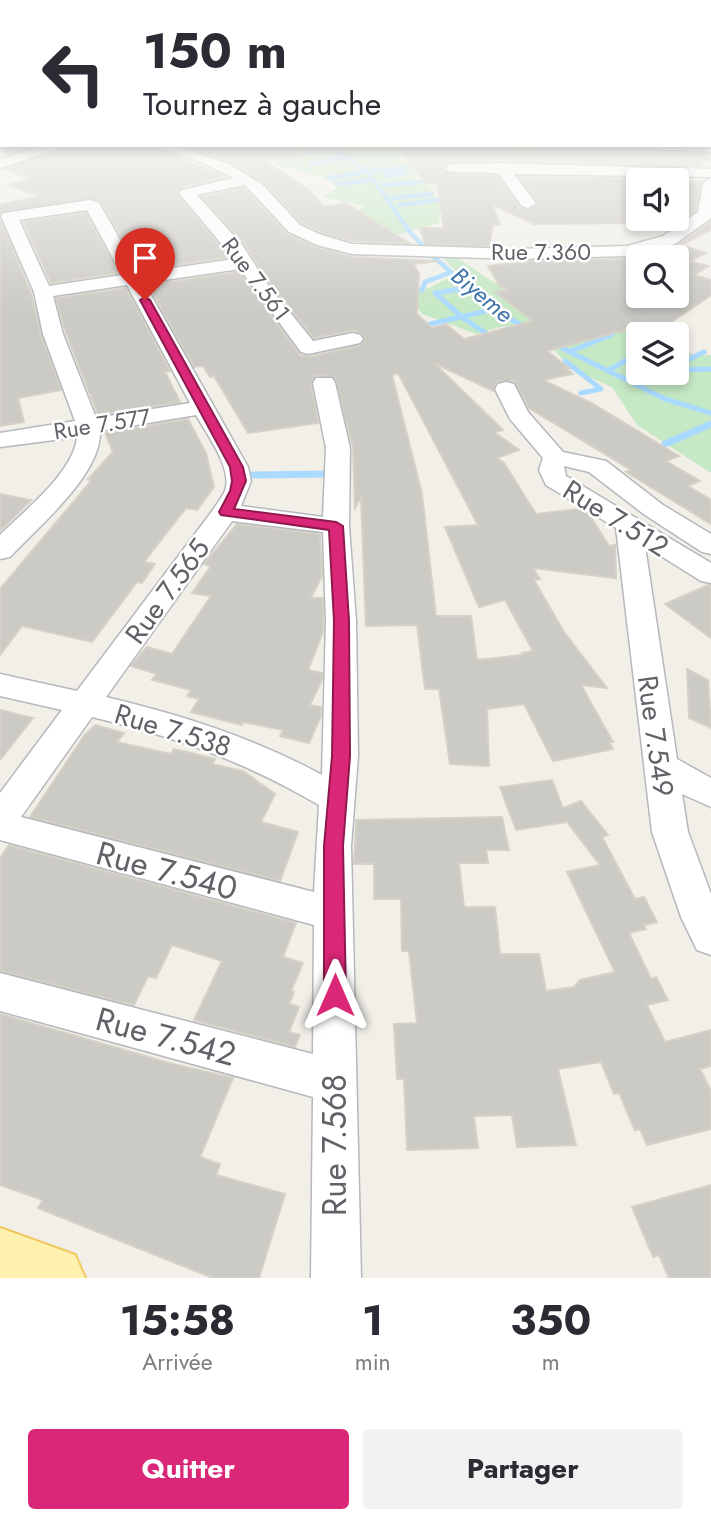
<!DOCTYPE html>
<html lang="fr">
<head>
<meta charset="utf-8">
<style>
	:root { --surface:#fff; --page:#f2f2f3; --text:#2b2b33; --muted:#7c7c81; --accent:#db2777 }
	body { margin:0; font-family:Jost,sans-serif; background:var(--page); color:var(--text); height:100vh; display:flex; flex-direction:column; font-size:26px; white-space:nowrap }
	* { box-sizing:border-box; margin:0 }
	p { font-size:23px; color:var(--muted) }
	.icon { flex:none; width:38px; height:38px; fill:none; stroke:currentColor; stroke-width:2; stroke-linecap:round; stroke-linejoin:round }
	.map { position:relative; height:1278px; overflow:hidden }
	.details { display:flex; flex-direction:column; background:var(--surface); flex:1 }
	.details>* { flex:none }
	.guide { position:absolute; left:0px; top:0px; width:712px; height:147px; box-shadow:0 4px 10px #0003; background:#fff; color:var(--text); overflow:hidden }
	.controls { position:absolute; left:626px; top:168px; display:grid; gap:14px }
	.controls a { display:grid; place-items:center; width:63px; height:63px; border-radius:7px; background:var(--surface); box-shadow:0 4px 10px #0003; font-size:35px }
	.pin { position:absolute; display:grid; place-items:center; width:60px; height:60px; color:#fff; margin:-72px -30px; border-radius:50% 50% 50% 0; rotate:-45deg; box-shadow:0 0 7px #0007 }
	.pin .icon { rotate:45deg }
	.me { position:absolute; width:77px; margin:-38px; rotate:0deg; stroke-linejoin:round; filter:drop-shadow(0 0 5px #0008) }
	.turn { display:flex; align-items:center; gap:24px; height:147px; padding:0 28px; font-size:32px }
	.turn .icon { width:91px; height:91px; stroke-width:2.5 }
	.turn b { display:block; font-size:49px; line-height:60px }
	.eta { display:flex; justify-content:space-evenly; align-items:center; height:119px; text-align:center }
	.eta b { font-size:42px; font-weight:700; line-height:49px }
	.button { display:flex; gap:14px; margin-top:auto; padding:14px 28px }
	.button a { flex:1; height:80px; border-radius:7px; background:var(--accent); color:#fff; font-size:28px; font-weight:700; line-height:80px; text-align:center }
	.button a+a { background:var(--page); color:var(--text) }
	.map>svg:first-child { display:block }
	.green { fill:#c5e8c5 }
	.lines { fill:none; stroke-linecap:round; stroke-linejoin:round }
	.stream-far2 { stroke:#aadaff; stroke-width:4.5 }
	.stream-far1 { stroke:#aadaff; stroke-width:5 }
	.stream { stroke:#aadaff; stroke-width:7 }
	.building { fill:#cccac5; stroke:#d6d1c6; stroke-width:2; fill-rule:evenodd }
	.street-casing { stroke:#b5b8bc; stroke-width:3 }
	.primary-casing { stroke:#f2c960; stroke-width:4 }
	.street { fill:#fff; fill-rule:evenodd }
	.primary { fill:#fff2af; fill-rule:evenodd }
	.route { fill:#db2777; stroke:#8e194d; stroke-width:2 }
	.labels { text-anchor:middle; stroke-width:5; stroke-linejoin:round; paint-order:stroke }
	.far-street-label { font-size:23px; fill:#5f6368; stroke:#fff }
	.far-water-label { font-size:24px; font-style:italic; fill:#4174aa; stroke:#fff }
	.street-label { font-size:28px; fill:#5f6368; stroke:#fff }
	.near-street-label { font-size:33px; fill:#5f6368; stroke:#fff }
</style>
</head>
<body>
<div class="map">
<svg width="711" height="1278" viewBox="0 0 711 1278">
	<rect width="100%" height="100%" fill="#f1efe8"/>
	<g class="green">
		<path d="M 284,145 L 380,145 L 391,148 L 410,146 L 400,161 L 435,164 L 414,170 L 416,181 L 429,185 L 436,195 L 435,198 L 456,200 L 460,209 L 440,211 L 439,223 L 392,236 L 352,214 L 365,206 L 323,197 L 336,188 L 335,184 C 315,172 294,171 273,163 L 280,156 Z"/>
		<polygon points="440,255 453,255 495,283 529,285 601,318 642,326 653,334 639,334 639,373 677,373 677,348 698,356 711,355 711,473 637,425 612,387 573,370 549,345 524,331 504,326 476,334 422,314 411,297 458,273"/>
	</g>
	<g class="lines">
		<g class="stream-far2">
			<polyline points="328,145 367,171 410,232 435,259"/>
			<polyline points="307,152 330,149"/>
			<polyline points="310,164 344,158"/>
			<polyline points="372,171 405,168"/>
			<polyline points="386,175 404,173"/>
			<polyline points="328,178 365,172"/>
			<polyline points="336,184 369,180"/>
			<polyline points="384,185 421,182"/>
			<polyline points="393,198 431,194"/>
			<polyline points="399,205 437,200"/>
		</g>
		<g class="stream-far1">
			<polyline points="434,257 495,312 526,327"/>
			<polyline points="411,290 422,290 425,282 449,273"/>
			<polyline points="435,293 463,318 493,338"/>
			<polyline points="435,293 466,288"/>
			<polyline points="418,327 490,310"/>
			<polyline points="552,343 665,399 711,413"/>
			<polyline points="571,351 611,335 617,328"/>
			<polyline points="565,361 601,389 581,393"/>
			<polyline points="677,365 704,352"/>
			<polyline points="609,370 639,353"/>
			<polyline points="677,370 711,369"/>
			<polyline points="640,384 662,373"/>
		</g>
		<g class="stream">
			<polyline points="665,444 711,424"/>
			<polyline points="251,475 330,474"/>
		</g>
	</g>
	<g class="building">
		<polygon points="72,145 148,145 226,177 181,187 176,193 229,257 140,270 101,202 91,198 0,213 0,205 41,196 8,185 31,179 5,169"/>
		<polygon points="184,145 299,145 300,155 266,162 309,190 324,207 346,203 409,243 352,241 320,232 302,223 264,183 232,163"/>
		<polygon points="395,145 482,145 482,148 540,149 539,145 643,145 653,152 711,155 711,160 698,166 501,160 450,162 442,167 450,174 497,176 520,208 527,210 539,203 519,177 667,179 639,180 639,223 533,224 492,204 500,225 493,225 489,246 425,244 420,228 444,228 437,183 426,184"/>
		<polygon points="677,181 701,182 696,210 677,223"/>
		<path d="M 244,188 L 287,234 L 316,247 L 352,257 L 438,261 L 414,264 L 419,274 L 417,314 L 432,328 L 446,324 L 464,339 L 533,321 L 495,292 L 506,290 L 499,285 L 488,266 L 529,261 L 628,259 L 676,247 L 711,221 L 711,230 L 681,245 L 706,253 L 690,261 L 708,266 L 694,275 L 711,280 L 711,295 L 660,330 L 644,325 L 547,351 L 569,368 L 566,368 L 573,374 L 543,380 L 593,404 L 679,456 L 666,461 L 700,481 L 688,486 L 711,500 L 711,524 L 626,472 L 631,470 L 529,408 L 515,381 L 497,381 L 493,391 L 434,363 L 503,430 L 494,432 L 519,450 L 497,458 L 504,463 L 536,514 L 580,509 L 589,514 L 609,546 L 615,545 L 616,578 L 533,568 L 540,579 L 534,580 L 564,632 L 607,688 L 581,685 L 613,742 L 609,742 L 613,749 L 553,761 L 524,704 L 487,709 L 489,766 L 450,764 L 439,689 L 425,689 L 417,625 L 366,626 L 361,497 L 355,508 L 353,447 L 334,377 L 316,375 L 311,382 L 318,423 L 248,433 L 214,376 L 210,377 L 203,366 L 194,367 L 148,285 L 239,272 L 300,355 L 309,357 L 362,345 L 365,337 L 354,330 L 314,338 L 270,283 L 245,244 L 202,197 ZM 639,257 L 677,257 L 677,296 L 639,296 ZM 398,373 L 478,525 L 445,527 L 479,607 L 505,600 L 533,651 L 522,653 L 523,655 L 477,660 L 471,616 L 436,616 L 422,494 L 392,375 Z"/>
		<polygon points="86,213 118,273 51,283 23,222"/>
		<polygon points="0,220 31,293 41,335 61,390 18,398 24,422 0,426"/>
		<polygon points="126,288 170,371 165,372 180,402 98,415 66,333 56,298"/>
		<polygon points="188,419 206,453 214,487 197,510 186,508 144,562 155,564 142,583 137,582 92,642 22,626 0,655 0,589 91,481 88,479 113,452 105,433"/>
		<polygon points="0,494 31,500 0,531"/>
		<polygon points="237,524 320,534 322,576 311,598 323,598 323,632 308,670 322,673 322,680 310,705 321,707 321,716 309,743 280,736 283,730 243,722 242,725 191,712 199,699 187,696 191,690 152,680 157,674 131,666 147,647 172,654 211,596 192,593 211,566 204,564"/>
		<polygon points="708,585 711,585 711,638 665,604"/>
		<polygon points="687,669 708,680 711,728 689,718"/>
		<polygon points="0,710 33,718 0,760"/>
		<polygon points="95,725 124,733 117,742 171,754 174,749 215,759 212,764 243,771 275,794 261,822 298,832 280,881 30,817 84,736"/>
		<polygon points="552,780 563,808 581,801 608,835 602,837 635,899 644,897 657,922 644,925 646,929 629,933 651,979 656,977 668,1000 647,1005 665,1042 711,1030 711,1066 700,1069 711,1091 711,1129 647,1145 640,1129 635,1130 619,1093 614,1094 601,1062 558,1069 576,1145 517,1147 512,1115 474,1116 478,1148 407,1150 404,1079 397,1079 394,1024 417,1023 409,951 402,951 401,899 374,899 374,864 354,864 356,820 502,817 509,850 486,850 488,863 459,863 464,907 495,907 500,954 539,954 546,991 574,987 580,980 615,972 567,872 600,865 567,822 516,830 500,787"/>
		<polygon points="9,845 296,923 283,957 303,963 291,991 294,992 289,1004 299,1007 289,1032 300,1035 295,1047 194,1020 222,961 172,945 156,978 148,976 134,1005 0,971 0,858"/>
		<polygon points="0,1014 173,1064 233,1078 200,1157 220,1164 216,1175 285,1194 259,1278 213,1278 38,1208 43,1200 0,1185"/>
		<polygon points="711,1185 711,1278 669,1278 659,1255 653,1257 632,1207"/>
	</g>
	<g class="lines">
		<g class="street-casing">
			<g id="street">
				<polygon points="47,145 70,145 0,168 0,159"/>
				<path d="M 150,145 L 175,145 L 231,165 L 263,185 L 300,225 L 319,234 L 352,244 L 516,249 L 627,246 L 663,236 L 698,212 L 703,183 L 711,178 L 711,218 L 675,244 L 627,256 L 516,259 L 352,254 L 317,245 L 289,232 L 245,185 L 197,195 L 243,246 L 268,285 L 313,341 L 353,333 L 360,335 L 363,339 L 360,343 L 308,354 L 301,352 L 240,269 L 144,283 L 248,467 L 251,481 L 241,506 L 323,517 L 326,448 L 313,383 L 316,378 L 332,378 L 335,383 L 350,448 L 349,526 L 356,621 L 358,756 L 351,846 L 361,1278 L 311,1278 L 313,1097 L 0,1011 L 0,973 L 313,1054 L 314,925 L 0,840 L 0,793 L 62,710 L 0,696 L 0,674 L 77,691 L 213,510 C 217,504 222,497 225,491 C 233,468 207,435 196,415 L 100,431 C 102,474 38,527 10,557 L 0,559 L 0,535 C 24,511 74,472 77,437 L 0,447 L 0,433 L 75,421 L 43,334 L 34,292 L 1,216 L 3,213 L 90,200 L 99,203 L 139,273 L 234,259 L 179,193 L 182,190 L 234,178 L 198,161 ZM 87,210 L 122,275 L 49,286 L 19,220 ZM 127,285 L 190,403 L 96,418 L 63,334 L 53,296 ZM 232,521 L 323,532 L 326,621 L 322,775 C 254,738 182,715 106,697 ZM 92,717 C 179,738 241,760 319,805 L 314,892 L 21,817 Z"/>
				<polygon points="646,145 708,145 711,146 711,152 653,149"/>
				<polygon points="501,163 711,169 711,177 514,174 536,203 528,208 522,206 498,173 451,172 444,168 451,164"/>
				<polygon points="506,382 514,384 528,412 563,452 606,461 663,505 711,534 711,554 702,552 645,515 589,472 564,466 566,476 711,563 711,583 701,581 645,546 677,759 711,778 711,807 682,794 688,832 711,894 711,955 697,950 681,917 652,832 616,528 546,485 539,470 543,458 510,419 495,389 498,384"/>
			</g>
		</g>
		<g class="primary-casing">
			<polygon id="primary" points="0,1228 75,1255 85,1278 0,1278"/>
		</g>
		<use href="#street" class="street"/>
		<use href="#primary" class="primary"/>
	</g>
	<linearGradient id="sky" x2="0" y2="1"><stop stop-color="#8fc3f1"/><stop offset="0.42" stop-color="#f9f8f5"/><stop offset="1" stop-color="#f9f8f5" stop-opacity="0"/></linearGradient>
	<rect width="711" height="311" fill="url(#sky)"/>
	<polygon class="route" points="145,297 150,300 243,467 246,481 234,509 336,522 343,526 349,621 350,756 343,846 346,995 342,1002 335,1005 327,1002 324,995 324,846 332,756 334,621 329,530 221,515 219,512 230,491 232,481 230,467 140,300"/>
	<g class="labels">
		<g class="far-street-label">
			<text x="541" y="260">Rue 7.360</text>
			<text transform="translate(256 279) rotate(53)" y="8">Rue 7.561</text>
			<text transform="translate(102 424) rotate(-9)" y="8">Rue 7.577</text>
		</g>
		<g class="far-water-label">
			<text transform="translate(482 295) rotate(40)" y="8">Biyeme</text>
		</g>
		<g class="street-label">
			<text transform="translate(616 518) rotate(32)" y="10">Rue 7.512</text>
			<text transform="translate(167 591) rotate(-54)" y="10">Rue 7.565</text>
			<text transform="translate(173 730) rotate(17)" y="10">Rue 7.538</text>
			<text transform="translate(656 736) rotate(82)" y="10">Rue 7.549</text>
		</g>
		<g class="near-street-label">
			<text transform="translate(167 870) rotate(15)" y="12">Rue 7.540</text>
			<text transform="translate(166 1036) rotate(15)" y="12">Rue 7.542</text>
			<text transform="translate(334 1145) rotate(-90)" y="12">Rue 7.568</text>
		</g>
	</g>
</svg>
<div class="controls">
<a><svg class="icon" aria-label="sound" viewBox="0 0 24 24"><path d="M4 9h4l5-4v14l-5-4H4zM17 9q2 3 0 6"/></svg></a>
<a><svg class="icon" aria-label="search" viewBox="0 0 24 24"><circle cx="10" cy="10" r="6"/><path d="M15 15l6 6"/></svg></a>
<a><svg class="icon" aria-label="layers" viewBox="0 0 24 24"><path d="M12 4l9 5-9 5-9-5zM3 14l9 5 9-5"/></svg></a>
</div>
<div class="pin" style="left:145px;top:300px;background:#d93025"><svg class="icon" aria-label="arrive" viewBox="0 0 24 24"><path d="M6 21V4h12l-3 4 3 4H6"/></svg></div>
<svg class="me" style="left:335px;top:995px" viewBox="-20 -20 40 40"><path d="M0-17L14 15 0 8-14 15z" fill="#db2777" stroke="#fff" stroke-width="4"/></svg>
<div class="guide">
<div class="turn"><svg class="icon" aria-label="left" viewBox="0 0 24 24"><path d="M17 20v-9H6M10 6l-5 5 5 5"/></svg><div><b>150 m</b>Tournez à gauche</div></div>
</div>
</div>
<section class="details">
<div class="eta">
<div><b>15:58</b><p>Arrivée</p></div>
<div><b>1</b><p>min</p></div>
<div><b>350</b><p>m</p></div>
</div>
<div class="button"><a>Quitter</a><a>Partager</a></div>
</section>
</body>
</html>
